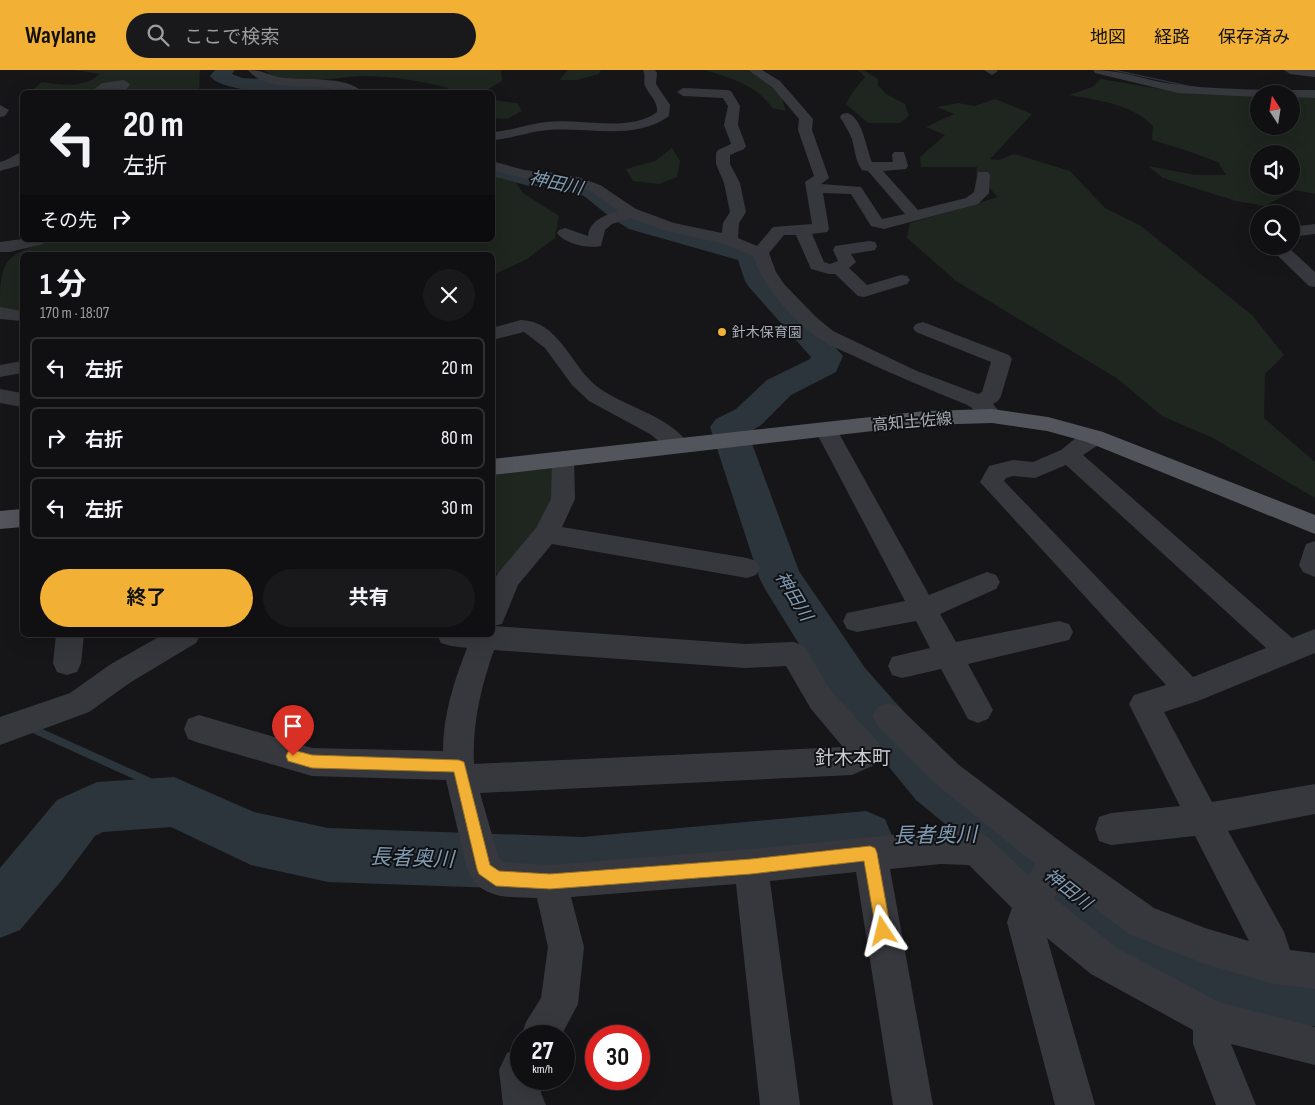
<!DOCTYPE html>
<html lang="ja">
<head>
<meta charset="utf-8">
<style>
	:root { --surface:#101012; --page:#19191b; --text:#f1f3f6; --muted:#9c9d9f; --line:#303032; --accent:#f2b134 }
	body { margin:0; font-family:"Sofia Sans Condensed","Noto Sans JP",sans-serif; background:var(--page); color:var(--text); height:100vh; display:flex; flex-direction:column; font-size:19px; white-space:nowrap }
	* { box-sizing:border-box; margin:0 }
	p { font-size:16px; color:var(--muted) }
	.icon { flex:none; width:28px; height:28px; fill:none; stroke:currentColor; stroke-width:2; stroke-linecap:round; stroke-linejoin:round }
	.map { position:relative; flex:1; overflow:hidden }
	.details { position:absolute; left:20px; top:182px; width:475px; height:385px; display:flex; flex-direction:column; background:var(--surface); border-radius:8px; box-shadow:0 5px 20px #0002,0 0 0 1px var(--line) }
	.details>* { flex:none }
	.guide { position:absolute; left:20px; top:20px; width:475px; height:152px; border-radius:8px; box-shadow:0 5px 20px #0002,0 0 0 1px var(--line); background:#101012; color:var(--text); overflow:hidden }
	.needle { width:32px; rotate:348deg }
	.buttons { position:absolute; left:1250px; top:15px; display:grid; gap:10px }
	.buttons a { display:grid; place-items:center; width:50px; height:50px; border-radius:50%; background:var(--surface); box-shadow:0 5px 20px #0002,0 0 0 1px var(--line); font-size:25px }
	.speed { position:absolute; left:510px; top:955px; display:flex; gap:10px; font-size:25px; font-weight:700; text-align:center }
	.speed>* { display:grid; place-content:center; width:65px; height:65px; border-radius:50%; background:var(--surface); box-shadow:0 5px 20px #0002,0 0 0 1px var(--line); line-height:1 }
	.speed small { font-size:12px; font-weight:400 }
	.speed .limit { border:8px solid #d22; background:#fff; color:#111 }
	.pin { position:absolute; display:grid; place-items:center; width:42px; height:42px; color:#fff; margin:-51px -21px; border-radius:50% 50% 50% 0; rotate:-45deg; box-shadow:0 0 5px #0007 }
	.pin .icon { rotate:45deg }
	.me { position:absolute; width:55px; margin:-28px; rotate:350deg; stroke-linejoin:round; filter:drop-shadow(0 0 4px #0008) }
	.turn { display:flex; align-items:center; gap:18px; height:105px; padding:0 20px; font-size:22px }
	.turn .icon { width:65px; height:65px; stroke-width:2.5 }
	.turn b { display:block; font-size:35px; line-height:42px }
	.then { display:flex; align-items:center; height:48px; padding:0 20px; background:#0003; gap:10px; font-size:19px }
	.round { display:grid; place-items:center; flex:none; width:52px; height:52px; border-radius:26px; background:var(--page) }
	.headline { display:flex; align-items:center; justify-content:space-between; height:85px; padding:0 20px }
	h1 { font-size:30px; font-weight:700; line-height:38px }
	.primary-button { display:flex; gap:10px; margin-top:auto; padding:10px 20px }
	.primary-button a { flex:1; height:58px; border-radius:30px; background:var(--accent); color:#111; font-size:20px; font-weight:700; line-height:58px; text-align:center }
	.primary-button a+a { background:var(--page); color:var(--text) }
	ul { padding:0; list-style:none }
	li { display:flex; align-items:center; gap:15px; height:62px; margin:0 10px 8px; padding:0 10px; border:2px solid var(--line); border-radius:8px }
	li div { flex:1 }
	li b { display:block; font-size:19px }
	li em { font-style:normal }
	header { display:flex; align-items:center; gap:30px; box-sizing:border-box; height:70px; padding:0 25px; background:var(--accent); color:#111 }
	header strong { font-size:24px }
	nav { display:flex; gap:28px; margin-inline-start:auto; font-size:18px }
	.search { width:350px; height:45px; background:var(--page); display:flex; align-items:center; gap:12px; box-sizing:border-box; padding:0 18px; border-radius:28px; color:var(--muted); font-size:19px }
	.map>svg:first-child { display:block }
	.green { fill:#1e261f; fill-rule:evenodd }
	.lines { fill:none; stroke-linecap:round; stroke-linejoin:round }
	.stream { fill:#2c353c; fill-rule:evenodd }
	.river { fill:#2c353c; fill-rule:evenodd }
	.minor { fill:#37383d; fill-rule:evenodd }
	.primary { fill:#53555c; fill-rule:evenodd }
	.route { fill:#f2b134; stroke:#9d7322 }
	.poi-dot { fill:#f2b134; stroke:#111113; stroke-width:2 }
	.labels { text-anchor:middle; stroke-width:4; stroke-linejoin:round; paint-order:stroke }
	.far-poi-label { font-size:14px; fill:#a8adb8; stroke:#111113; text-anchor:start }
	.street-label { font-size:16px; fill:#a8adb8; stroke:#111113 }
	.water-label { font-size:18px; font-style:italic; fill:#7f9bb3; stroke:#111113 }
	.quarter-label { font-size:19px; fill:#c9ccd4; stroke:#111113 }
	.near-water-label { font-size:21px; font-style:italic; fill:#7f9bb3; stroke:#111113 }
</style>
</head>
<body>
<header>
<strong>Waylane</strong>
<div class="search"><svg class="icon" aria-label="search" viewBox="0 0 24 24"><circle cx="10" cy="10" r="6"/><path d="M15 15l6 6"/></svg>ここで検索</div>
<nav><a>地図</a><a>経路</a><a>保存済み</a></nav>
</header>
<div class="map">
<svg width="1315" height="1035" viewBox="0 0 1315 1035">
	<rect width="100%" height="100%" fill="#161618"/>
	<g class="green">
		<path d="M 74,0 L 200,0 L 199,22 L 30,22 L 42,12 C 64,15 81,19 100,4 Z"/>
		<path d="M 264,0 L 501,0 L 502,11 L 483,22 L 449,22 L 448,18 C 421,11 394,6 365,6 C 337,6 286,20 264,0 Z"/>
		<polygon points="568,0 601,0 599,4 577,10 559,10"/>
		<path d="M 705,0 L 747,0 L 763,9 L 781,26 L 786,41 L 772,38 C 757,15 730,8 705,0 Z"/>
		<polygon points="858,0 863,0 878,9 878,15 886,24 905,34 909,46 900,53 868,53 846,34 852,23 865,7"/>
		<path d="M 1101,9 L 1172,21 L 1259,25 L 1259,56 L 1291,56 L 1291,26 L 1315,27 L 1315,124 L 1295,120 L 1265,136 L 1236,131 L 1163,108 L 1148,96 L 1195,105 L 1226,105 L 1218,92 L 1185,80 L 1152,70 L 1153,56 C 1129,33 1101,31 1069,25 L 1092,17 ZM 1259,84 L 1291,84 L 1291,116 L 1259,116 Z"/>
		<polygon points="995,29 1032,44 990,89 999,90 1014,84 1070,101 1105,138 1141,156 1252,245 1284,285 1265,304 1264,348 1315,392 1315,428 1213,368 1162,346 1118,309 956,211 907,168 910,153 998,127 976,104 977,97 921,97 920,87 945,65 926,57 954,44 937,37 958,33 975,36"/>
		<polygon points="492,30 517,33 522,41 507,49 493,48"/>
		<polygon points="672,78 680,91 677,107 659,114 633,111 626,99 655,91"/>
		<path d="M 493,104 L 512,107 L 523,123 L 559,146 L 555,168 L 527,189 L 493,205 L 492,185 L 22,185 L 22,246 L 0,245 C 0,191 0,186 52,170 L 492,170 Z"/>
		<polygon points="554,397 556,429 534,466 492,509 492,405"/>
	</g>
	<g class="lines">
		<g class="stream">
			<polygon points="1111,0 1117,0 1195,17 1193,18"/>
			<polygon points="29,653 153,709 177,729 178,732 177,735 174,736 171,735 147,715 26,660 25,657 26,654"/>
		</g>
		<g class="river">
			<path d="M 215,0 L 235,0 L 232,4 L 242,8 L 307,11 L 341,18 L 344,22 C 320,25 224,26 210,6 Z"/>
			<polygon points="492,92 530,102 550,102 602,116 628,137 647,147 758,178 769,194 773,209 843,286 836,302 791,325 761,355 748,363 799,501 865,598 952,696 1111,818 1183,862 1267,896 1315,896 1315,956 1267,956 1143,905 1071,858 916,730 831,626 765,519 759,507 710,357 716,349 736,339 767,310 810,289 811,287 749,217 745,211 738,190 629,159 610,147 584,126 549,116 529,116 492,106"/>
			<polygon points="174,707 254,742 328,758 583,767 866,741 885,749 893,768 885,787 866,795 583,821 328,812 251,795 171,757 103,762 95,766 62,810 20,860 0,868 0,798 57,730 97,712"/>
		</g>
		<g class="minor">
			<path d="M 248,0 C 261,0 266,4 278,7 C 299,11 348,5 362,22 C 350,24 340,19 327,18 C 303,15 265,21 248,0 Z"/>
			<path d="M 643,0 L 655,0 L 657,3 L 656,14 L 670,35 L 669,46 C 635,71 588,57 549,60 C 530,61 512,69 492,70 L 492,62 C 511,61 528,54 546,52 C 580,48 629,63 657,42 C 658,31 649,25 645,16 C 643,11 646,5 643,0 Z"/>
			<path d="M 748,0 L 762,0 L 780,11 L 813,49 L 812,60 L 829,108 L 821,114 L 861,117 L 882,149 L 905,144 L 868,101 L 862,100 C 855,90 855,80 852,69 C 849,61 844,54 840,47 L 842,44 L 847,43 C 863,47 866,80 872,92 L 893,92 L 892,85 L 894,82 L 904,82 L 908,96 L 906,99 L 883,101 L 918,140 L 966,128 L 974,122 L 978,102 L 988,102 L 990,105 L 989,123 L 978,134 L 884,159 L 871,156 L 851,124 L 823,123 L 829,159 L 827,162 L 812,164 L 824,192 L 830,194 L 838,191 L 833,180 L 835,176 L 869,171 L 875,172 L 877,176 L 875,180 L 851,184 L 856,192 L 849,198 L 867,215 L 901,205 L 907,206 L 910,210 L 907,214 L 864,227 L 858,226 L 835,204 L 829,204 L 811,199 L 796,165 L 784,165 L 769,183 L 776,202 L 784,214 L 816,247 L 833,261 L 917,301 L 978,324 L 982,322 L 991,292 L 916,262 L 913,258 L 916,254 L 923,252 L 1009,285 L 1012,289 L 1001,326 L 998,331 L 993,334 L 1003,346 L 1000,351 C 980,356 980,340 965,334 C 928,319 892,304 856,287 C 844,281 829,276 818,268 C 792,250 763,216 753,186 L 724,174 L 663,160 L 630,148 L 612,154 L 605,160 L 601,176 C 588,179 565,174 557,163 L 559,160 L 565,158 L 588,166 C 590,150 604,146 618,141 L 590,121 L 570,114 L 523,108 L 492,100 L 492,91 L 524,100 L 578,107 L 600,115 L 636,139 L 674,153 L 722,163 L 723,153 L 730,142 L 724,113 L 716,94 L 716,83 L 718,80 L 731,74 L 724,55 L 728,36 L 723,28 L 683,26 L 677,22 L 683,18 L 727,20 L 731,21 L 740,36 L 738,55 L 746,76 L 744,79 L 730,85 L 730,94 L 740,113 L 746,142 L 739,153 L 738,168 L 757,176 L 773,157 L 812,154 L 805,112 L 814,106 L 798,60 L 799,49 L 772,17 Z"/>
			<polygon points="984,0 997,0 998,1 992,5"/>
			<path d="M 1093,0 C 1126,0 1149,12 1180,15 C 1225,20 1270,20 1315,20 L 1315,28 L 1291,27 L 1291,24 L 1259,24 L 1259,27 L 1178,23 L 1095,3 Z"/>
			<polygon points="1284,0 1315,0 1315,7 1290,4"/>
			<polygon points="124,10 130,14 125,22 113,22 115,19 105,22 91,22 102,13"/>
			<polygon points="0,35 9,40 5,46 0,47"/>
			<path d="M 22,82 L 21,95 L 0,101 L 0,92 C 9,90 15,84 22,82 Z"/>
			<polygon points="1315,154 1315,164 1291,167 1291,157"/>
			<polygon points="22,169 45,170 43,174 10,182 0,182 0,172"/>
			<polygon points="1275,176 1291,176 1291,180 1315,202 1315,217 1309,216 1277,185"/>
			<polygon points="0,237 22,241 22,251 0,249"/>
			<path d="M 521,250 C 558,251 570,293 594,314 C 621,337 671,345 690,376 L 687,381 L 679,383 L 671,381 L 650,364 L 589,331 L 572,315 L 545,278 L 524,262 L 492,270 L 492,258 Z"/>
			<polygon points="22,291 22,303 0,307 0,295"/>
			<polygon points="0,319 22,323 22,337 0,333"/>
			<polygon points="826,353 834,355 837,360 929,525 987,502 996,505 1000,512 996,519 940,544 956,572 1059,551 1069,554 1073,562 1069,570 968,594 993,640 988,649 978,653 968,649 941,599 902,608 892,605 888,596 892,587 930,578 916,551 857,562 847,559 843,551 847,543 905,531 815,360 818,355"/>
			<path d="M 1095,360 L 1103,362 L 1106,367 L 1103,372 L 1083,385 L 1292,568 L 1315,559 L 1315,583 L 1198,631 L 1164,642 L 1212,732 L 1315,714 L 1315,744 L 1228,761 L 1284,862 L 1290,880 L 1315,883 L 1315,919 L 1274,914 L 1205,894 L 1129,864 L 1062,814 L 1054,828 L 1117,878 L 1219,932 L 1315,957 L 1315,995 L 1231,974 L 1256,1035 L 1216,1035 L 1193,974 L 1193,960 L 1091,904 L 1047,868 L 1095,1035 L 1055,1035 L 1007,852 L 1012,838 L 969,795 L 941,794 L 890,799 L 933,1035 L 893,1035 L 856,802 L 770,811 L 800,1035 L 760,1035 L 736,814 L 571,827 L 584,877 L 578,934 L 561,966 L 521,967 L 526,952 L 541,928 L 548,877 L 537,828 C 508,827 480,830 467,799 L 446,710 L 312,706 L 199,673 L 188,669 L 184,659 L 188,649 L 199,645 L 312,678 L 443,681 C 443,645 454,611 467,578 L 451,576 L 441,573 L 437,565 L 492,565 L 492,513 L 498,503 L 536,458 L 551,429 L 552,389 L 555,384 L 563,381 L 571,384 L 574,389 L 575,429 L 562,457 L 747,488 L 756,491 L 760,498 L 756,505 L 747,508 L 552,474 L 518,515 L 502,554 L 493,556 L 745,574 L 794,572 L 804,576 L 831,621 L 879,673 L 883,683 L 879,693 L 852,705 L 480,723 L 499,789 L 503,792 L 550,795 L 751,779 L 941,760 L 976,762 L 988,767 L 1029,806 L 1035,794 L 937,715 L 877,655 L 873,646 L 877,637 L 888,633 L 899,637 L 959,695 L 1069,778 L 1154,838 L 1205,858 L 1249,871 L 1195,766 L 1111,775 L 1099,771 L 1095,759 L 1099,747 L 1111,743 L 1180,736 L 1129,634 L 1134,625 L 1166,615 L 980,412 L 989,396 L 1013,390 L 1033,392 L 1061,380 L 1077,367 ZM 1066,395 L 1266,578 L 1193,607 L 1004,411 L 1006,408 L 1013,406 L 1035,408 ZM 494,580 L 745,598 L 786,596 L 811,639 L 843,677 L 474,694 C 472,654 481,617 494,580 Z"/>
			<polygon points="1315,471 1315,507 1303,502 1299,495 1306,474"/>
			<polygon points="56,565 84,565 81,593 77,602 67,605 57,602 53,593"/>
			<polygon points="162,565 200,565 196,573 131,612 89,642 0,675 0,647 70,623 111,594"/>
			<polygon points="521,977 521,1009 540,1009 541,1023 546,1035 503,1035 499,1000 507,983"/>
		</g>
		<g class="primary">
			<polygon points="992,339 1048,347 1103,362 1315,445 1315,464 1087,372 1047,361 992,353 925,355 492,405 492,389 925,341"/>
			<polygon points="22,439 22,457 0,459 0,441"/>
		</g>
	</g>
	<polygon class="route" points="293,680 312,685 459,690 464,692 490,795 499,801 550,804 751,789 870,776 875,778 877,783 891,861 889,866 883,868 878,866 876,861 864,791 751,804 550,819 496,816 479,804 477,799 454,702 312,698 288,691 286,686 288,682"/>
	<circle class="poi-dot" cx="722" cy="262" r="5"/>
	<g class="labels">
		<g class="far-poi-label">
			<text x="732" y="267">針木保育園</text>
		</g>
		<g class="street-label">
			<text transform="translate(912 351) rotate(-5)" y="6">高知土佐線</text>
		</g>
		<g class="water-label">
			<text transform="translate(556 113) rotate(12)" y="6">神田川</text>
			<text transform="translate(794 526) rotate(59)" y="6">神田川</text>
			<text transform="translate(1068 819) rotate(38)" y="6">神田川</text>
		</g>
		<g class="quarter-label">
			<text x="853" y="694">針木本町</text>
		</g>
		<g class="near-water-label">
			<text transform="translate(935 765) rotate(-1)" y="7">長者奥川</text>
			<text transform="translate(412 788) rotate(2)" y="7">長者奥川</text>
		</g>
	</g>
</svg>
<div class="buttons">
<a><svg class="needle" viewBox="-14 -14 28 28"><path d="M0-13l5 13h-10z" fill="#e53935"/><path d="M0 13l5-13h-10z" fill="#9c9d9f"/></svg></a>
<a><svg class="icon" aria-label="sound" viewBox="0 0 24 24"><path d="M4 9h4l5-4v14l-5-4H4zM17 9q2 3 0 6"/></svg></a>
<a><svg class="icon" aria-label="search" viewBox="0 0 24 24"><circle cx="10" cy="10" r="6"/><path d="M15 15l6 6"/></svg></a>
</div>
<div class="speed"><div>27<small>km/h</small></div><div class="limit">30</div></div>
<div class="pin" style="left:293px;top:686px;background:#d93025"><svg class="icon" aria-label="arrive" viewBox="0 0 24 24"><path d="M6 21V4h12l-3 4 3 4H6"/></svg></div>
<svg class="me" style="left:883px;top:861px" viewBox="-20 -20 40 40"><path d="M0-17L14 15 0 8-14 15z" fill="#f2b134" stroke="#fff" stroke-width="4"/></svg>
<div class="guide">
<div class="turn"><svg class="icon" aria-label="left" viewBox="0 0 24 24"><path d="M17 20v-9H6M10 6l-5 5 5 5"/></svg><div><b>20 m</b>左折</div></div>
<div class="then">その先<svg class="icon" aria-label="right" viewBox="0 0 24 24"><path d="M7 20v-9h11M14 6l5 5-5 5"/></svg></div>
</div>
<section class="details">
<div class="headline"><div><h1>1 分</h1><p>170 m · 18:07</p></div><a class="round"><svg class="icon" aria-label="close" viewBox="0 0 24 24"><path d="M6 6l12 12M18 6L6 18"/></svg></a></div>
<ul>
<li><svg class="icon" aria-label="left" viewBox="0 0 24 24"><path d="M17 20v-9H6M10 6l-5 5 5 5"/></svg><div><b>左折</b></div><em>20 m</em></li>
<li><svg class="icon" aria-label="right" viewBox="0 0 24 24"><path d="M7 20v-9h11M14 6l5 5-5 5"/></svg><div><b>右折</b></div><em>80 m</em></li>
<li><svg class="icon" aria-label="left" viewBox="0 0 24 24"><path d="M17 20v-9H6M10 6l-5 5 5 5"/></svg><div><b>左折</b></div><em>30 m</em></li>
</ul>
<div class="primary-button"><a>終了</a><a>共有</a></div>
</section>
</div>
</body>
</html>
